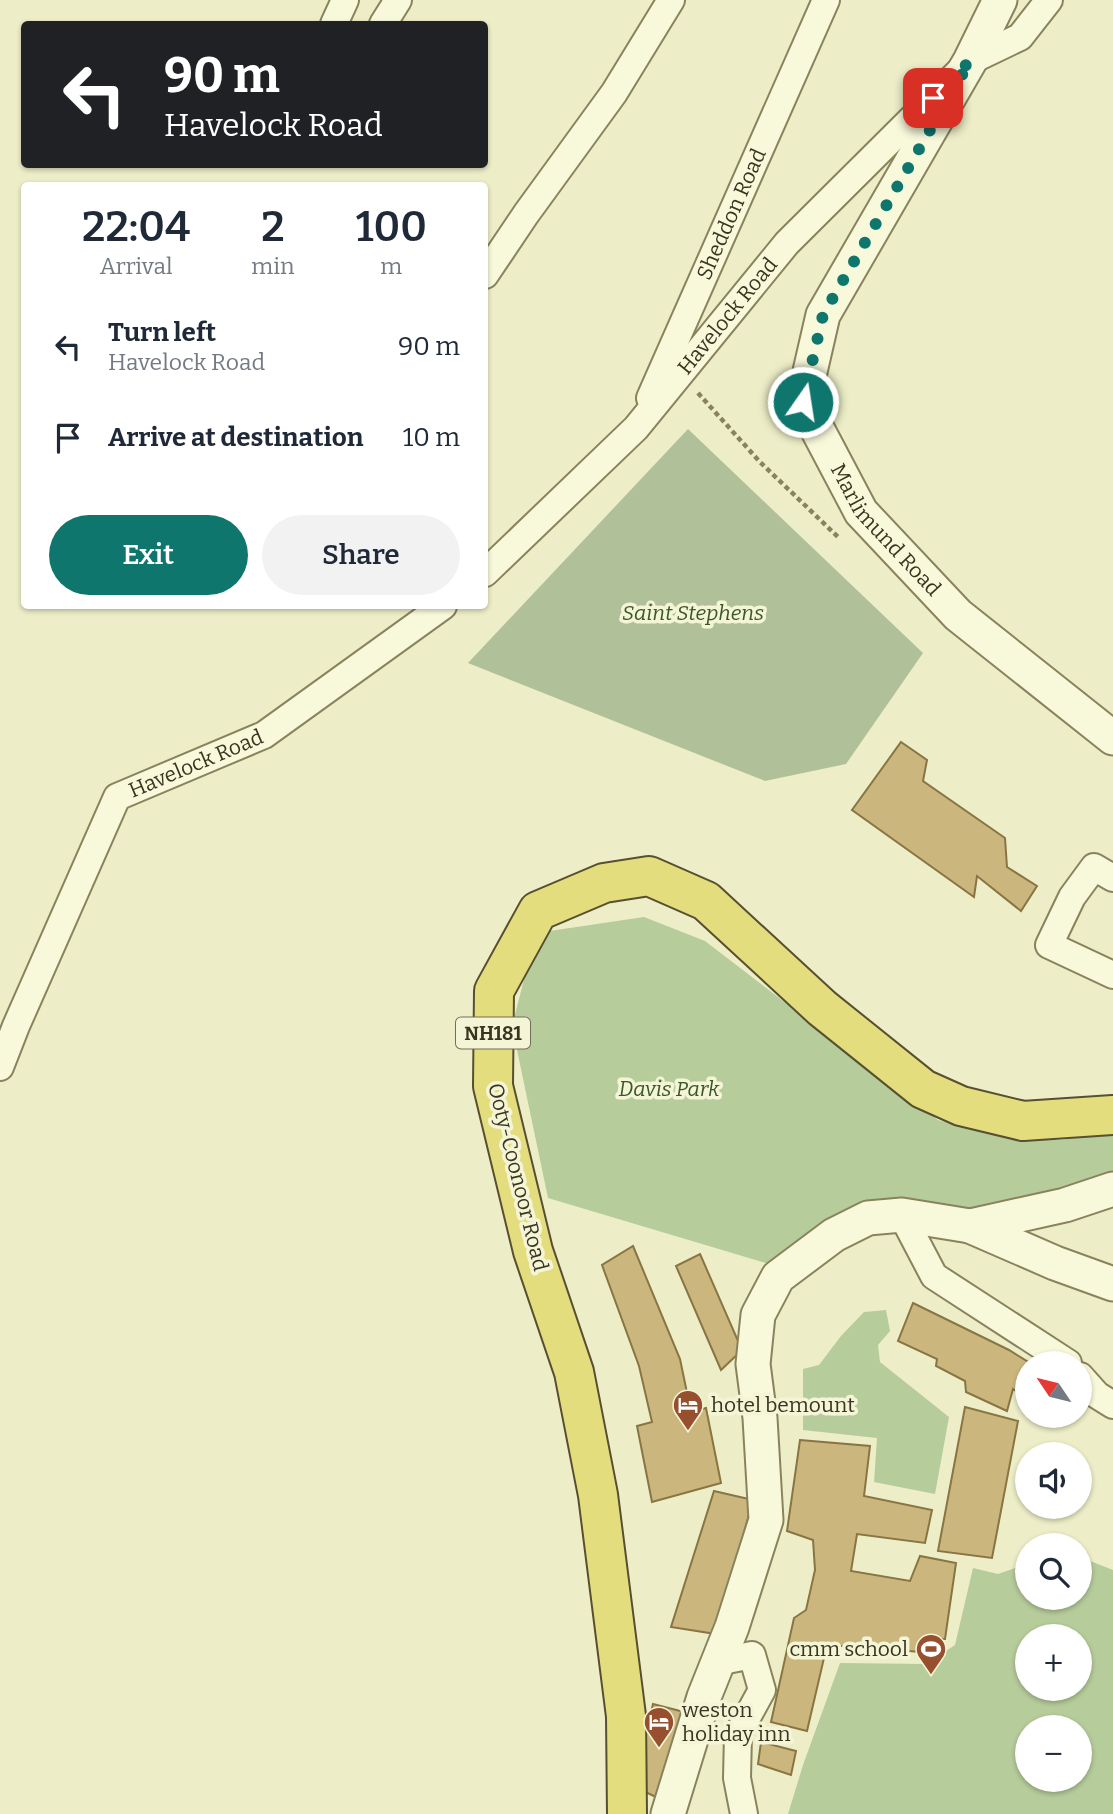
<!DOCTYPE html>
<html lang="en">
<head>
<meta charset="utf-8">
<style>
	:root { --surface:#fff; --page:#f2f2f3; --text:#1f2937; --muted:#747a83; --accent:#0f766e }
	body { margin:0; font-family:Bitter,serif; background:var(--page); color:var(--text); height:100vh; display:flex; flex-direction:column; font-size:26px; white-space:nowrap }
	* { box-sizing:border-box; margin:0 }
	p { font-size:23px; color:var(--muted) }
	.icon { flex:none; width:38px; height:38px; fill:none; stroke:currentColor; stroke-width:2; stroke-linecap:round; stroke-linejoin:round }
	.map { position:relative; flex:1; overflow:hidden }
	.drawer { position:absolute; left:21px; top:182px; width:467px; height:427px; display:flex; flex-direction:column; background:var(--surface); border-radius:7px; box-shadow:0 2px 5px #0004 }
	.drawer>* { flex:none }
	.top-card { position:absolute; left:21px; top:21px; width:467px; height:147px; border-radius:7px; box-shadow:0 2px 5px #0004; background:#202124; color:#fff; overflow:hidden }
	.needle { width:46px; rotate:305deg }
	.tools { position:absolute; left:1015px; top:1351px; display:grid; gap:14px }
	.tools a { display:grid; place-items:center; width:77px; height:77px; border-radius:50%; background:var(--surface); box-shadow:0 2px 5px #0004; font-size:35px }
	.pin { position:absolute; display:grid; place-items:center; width:60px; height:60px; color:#fff; margin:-30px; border-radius:14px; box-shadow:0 4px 10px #0006 }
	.me { position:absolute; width:77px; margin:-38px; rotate:13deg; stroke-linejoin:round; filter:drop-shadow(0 0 5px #0008) }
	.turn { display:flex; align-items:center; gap:24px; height:147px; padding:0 28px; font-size:32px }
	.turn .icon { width:91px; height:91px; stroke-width:2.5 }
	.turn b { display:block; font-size:49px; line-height:60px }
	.eta { display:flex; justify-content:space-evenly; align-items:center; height:119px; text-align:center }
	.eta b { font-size:42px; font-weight:600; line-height:49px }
	.action { display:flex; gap:14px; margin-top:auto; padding:14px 28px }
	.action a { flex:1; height:80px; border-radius:42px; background:var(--accent); color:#fff; font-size:28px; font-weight:600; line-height:80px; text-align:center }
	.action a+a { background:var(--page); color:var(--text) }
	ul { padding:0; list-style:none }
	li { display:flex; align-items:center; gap:21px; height:91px; padding:0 28px }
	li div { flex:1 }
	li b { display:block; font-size:26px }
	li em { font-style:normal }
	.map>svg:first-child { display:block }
	.green { fill:#b6cc9b; fill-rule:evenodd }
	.cemetery { fill:#b0c19a }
	.building { fill:#cbb77e; stroke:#887543; stroke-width:2 }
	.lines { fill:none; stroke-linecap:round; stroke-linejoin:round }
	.minor-casing { stroke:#89835d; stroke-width:30 }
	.tertiary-casing { stroke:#89835d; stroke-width:37 }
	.trunk-casing { stroke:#574f31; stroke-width:42 }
	.path { stroke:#89835d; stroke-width:4.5; stroke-dasharray:5 3.5; stroke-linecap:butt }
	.minor { stroke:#f8f8db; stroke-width:26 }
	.tertiary { stroke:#f8f8db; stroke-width:33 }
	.trunk { stroke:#e4dd7e; stroke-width:38 }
	.route { stroke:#0f766e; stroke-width:12; stroke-dasharray:0 21.6 }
	.labels { text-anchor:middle; stroke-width:7; stroke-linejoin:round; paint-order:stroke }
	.shield { fill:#f4f5d7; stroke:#726f57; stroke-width:2 }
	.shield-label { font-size:19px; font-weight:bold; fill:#3a3520 }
	.street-label { font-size:21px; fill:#3a3520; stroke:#f4f5d7 }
	.park-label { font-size:21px; font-style:italic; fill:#3b5627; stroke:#f4f5d7 }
	.poi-label { font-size:21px; fill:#3a3520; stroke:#f4f5d7; text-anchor:start }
</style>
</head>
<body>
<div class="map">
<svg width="1113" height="1814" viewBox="0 0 1113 1814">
	<rect width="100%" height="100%" fill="#edeec7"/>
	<g class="green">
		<polygon points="644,917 705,941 938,1120 1012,1140 1061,1140 1113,1133 1113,1175 974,1215 919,1202 776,1266 548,1198 512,1026 536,933"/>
		<polygon points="886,1310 890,1331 878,1345 880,1362 949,1417 935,1494 874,1482 877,1438 803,1430 803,1369 819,1365 841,1336 864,1312"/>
		<path d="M 1080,1557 L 1113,1570 L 1113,1814 L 788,1814 L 803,1765 L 840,1663 L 926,1664 L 955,1645 L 973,1568 L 998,1574 L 1027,1564 L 1027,1598 L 1080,1598 ZM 1027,1636 L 1080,1636 L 1080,1689 L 1027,1689 ZM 1027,1727 L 1080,1727 L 1080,1780 L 1027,1780 Z"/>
	</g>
	<polygon class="cemetery" points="688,429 923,653 846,764 765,781 468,663"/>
	<g class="building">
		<polygon points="901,742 927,760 923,781 1005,838 1007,867 1037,886 1021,911 977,876 974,897 852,810"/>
		<polygon points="633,1246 680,1359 691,1412 706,1408 721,1483 652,1502 637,1426 652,1422 639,1366 602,1265"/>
		<polygon points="700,1254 742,1350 721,1370 676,1266"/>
		<polygon points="913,1303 1009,1350 1030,1363 1027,1363 1027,1398 1013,1389 1007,1411 966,1392 965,1381 936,1366 937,1359 898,1341"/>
		<polygon points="965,1407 1018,1421 992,1558 938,1551"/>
		<polygon points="800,1440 870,1446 864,1496 932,1510 925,1543 857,1534 851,1571 910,1581 920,1556 956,1563 945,1639 929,1639 921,1652 827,1645 807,1731 771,1722 794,1618 806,1610 815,1570 813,1540 787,1531"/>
		<polygon points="714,1491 753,1500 716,1634 671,1627"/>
		<polygon points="653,1704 688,1713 660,1799 633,1786"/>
		<polygon points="761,1742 796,1751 791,1775 758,1764"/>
	</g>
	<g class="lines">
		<g class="minor-casing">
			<g id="minor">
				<polyline points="334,24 345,0"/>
				<polyline points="383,24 398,0"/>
				<polyline points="485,275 526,214 614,93 671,0"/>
				<path id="s1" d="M 650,398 L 826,0"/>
				<path id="s2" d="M 485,573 L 636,428 L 787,243 L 970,61 L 1020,37 L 1049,0"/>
				<polyline points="1113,878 1094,867 1072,897 1049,945 1113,975"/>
				<path id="s3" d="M 0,1067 L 16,1026 L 117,797 L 264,735 L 443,606"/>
				<polyline points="902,1215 934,1276 1068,1363"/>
				<polyline points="1080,1376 1097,1395 1113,1405"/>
				<polyline points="717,1662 752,1655 762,1690 738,1734 737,1778 744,1814"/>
			</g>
		</g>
		<g class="tertiary-casing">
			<g id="tertiary">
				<path id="s4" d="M 1000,0 L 970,61 L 823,315 L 803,402 L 861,512 L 958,615 L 1113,738"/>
				<polyline points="970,1226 1055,1263 1113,1284"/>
				<polyline points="668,1814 704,1697 732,1627 766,1520 760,1418 753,1364 758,1315 778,1277 834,1235 868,1218 902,1215 970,1226 1065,1205 1113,1189"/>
			</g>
		</g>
		<g class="trunk-casing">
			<polyline id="trunk" points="627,1814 626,1716 598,1495 574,1372 533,1251 493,1086 494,991 538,911 604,883 649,876 706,901 822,1008 923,1089 961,1106 1023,1121 1113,1115"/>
		</g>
		<polyline class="path" points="698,393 760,462 838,537"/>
		<use href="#minor" class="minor"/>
		<use href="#tertiary" class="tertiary"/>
		<use href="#trunk" class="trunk"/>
	</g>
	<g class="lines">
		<polyline class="route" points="803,402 823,315 970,61 933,98"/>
	</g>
	<defs>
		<g id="hotel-pin" transform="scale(1.575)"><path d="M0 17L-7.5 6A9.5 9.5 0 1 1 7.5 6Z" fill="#974f2e" stroke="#f4f5d7"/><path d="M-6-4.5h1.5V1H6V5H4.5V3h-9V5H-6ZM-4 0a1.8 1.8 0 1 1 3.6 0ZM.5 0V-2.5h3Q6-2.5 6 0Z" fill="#fff"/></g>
		<g id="stadium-pin" transform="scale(1.575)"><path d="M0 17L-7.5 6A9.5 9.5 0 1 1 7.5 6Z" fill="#974f2e" stroke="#f4f5d7"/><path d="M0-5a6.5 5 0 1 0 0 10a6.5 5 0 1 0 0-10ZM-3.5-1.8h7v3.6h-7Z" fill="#fff"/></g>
	</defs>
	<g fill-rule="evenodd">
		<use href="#hotel-pin" x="688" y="1405"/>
		<use href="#stadium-pin" x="931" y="1649"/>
		<use href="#hotel-pin" x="659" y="1722"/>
	</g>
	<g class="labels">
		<rect class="shield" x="456" y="1017.5" width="74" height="31" rx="5"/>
		<g class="shield-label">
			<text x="493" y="1040">NH181</text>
		</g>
		<g class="street-label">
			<text dy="7" stroke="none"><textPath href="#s1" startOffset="201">Sheddon Road</textPath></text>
			<text dy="7" stroke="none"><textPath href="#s2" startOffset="354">Havelock Road</textPath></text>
			<text dy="7" stroke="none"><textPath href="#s4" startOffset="604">Marlimund Road</textPath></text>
			<text dy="7" stroke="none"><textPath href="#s3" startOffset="380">Havelock Road</textPath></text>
			<text transform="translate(518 1177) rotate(76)" y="7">Ooty-Coonoor Road</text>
		</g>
		<g class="park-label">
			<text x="693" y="620">Saint Stephens</text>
			<text x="669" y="1096">Davis Park</text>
		</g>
		<g class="poi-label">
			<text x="711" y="1412">hotel bemount</text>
			<text x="908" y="1656" text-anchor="end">cmm school</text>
			<text x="682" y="1717">weston<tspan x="682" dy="24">holiday inn</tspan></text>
		</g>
	</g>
</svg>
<div class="tools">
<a><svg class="needle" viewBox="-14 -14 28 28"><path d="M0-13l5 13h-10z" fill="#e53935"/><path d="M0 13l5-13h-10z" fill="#747a83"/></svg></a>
<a><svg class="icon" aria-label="sound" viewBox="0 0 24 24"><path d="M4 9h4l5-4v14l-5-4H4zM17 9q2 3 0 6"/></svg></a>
<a><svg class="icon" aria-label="search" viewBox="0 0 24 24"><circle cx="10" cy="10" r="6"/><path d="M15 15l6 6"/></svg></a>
<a>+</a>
<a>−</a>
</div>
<div class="pin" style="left:933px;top:98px;background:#d93025"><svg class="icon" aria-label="arrive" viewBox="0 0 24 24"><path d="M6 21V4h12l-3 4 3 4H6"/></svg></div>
<svg class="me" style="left:803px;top:402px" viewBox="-20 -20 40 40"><circle r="17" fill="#0f766e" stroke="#fff" stroke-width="3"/><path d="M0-11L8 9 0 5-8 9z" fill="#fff"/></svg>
<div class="top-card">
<div class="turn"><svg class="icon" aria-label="left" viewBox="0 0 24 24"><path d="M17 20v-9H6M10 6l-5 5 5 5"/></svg><div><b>90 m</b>Havelock Road</div></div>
</div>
<section class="drawer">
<div class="eta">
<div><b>22:04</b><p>Arrival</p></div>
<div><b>2</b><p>min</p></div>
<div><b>100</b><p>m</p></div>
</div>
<ul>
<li><svg class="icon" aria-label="left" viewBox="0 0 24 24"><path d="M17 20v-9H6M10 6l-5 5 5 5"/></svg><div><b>Turn left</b><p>Havelock Road</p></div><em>90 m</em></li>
<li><svg class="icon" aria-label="arrive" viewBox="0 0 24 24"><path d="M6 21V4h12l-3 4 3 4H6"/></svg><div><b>Arrive at destination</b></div><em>10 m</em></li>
</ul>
<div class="action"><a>Exit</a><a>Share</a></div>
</section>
</div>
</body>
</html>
